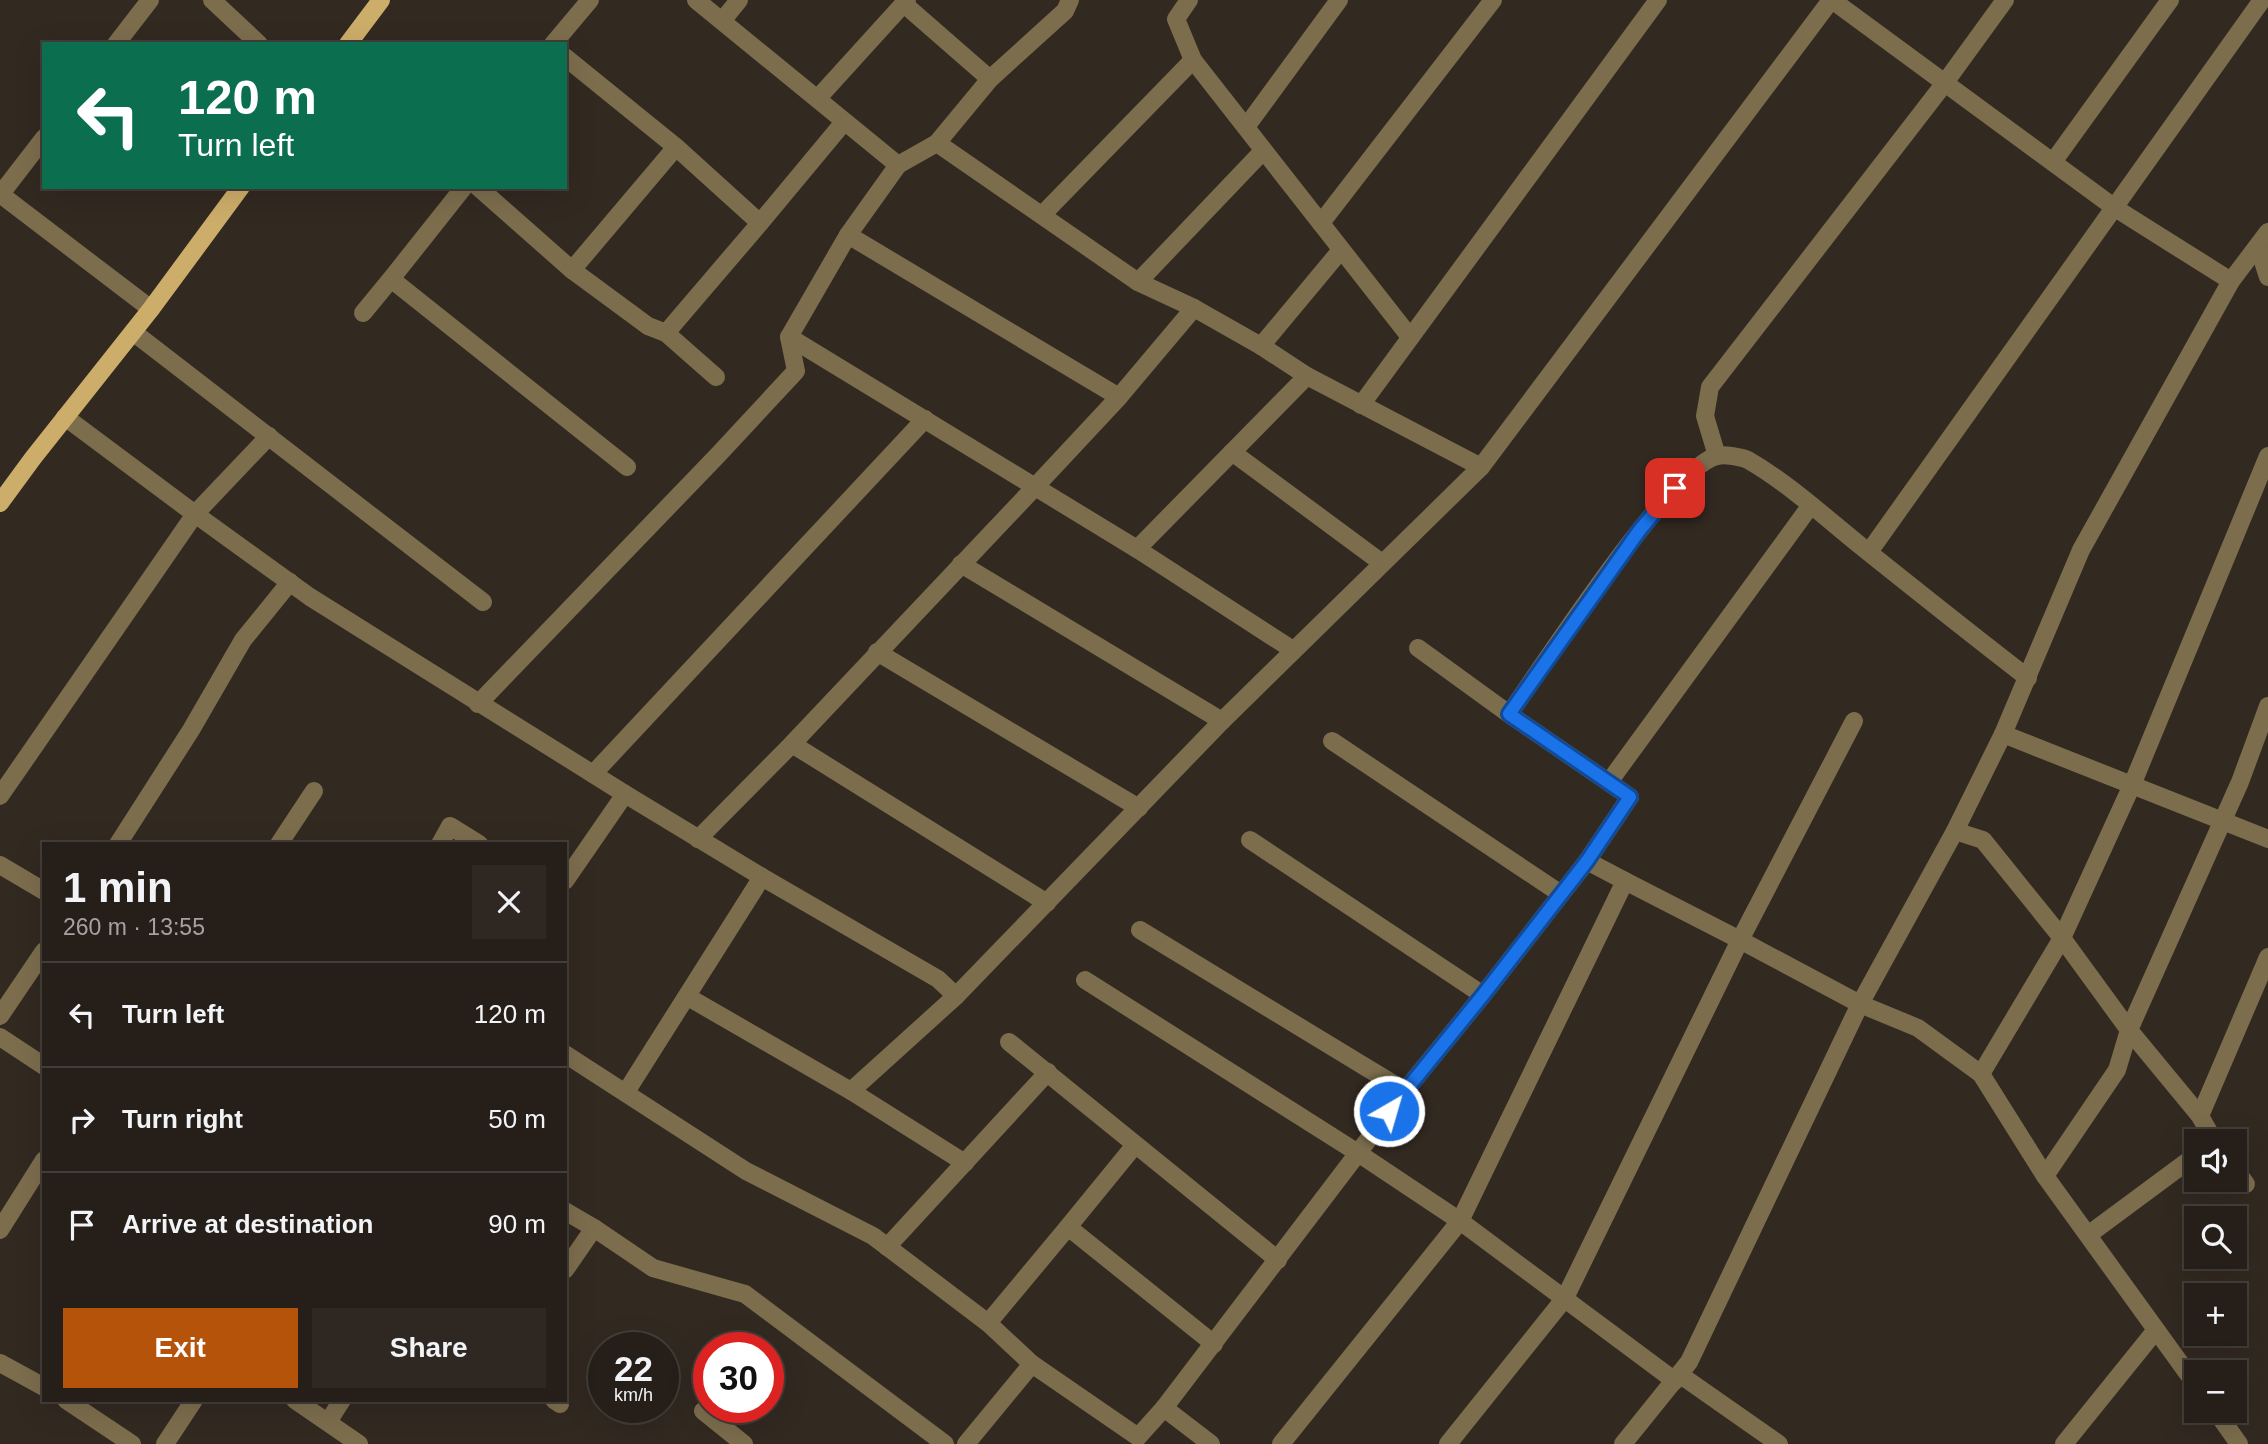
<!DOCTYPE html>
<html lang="en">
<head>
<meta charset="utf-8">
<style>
	:root { --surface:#261f19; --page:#2e2722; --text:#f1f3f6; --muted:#a4a2a2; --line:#423d38; --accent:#b45309 }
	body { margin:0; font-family:Arial,sans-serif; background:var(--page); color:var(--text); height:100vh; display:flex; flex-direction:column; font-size:26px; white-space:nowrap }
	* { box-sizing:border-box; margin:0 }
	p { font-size:23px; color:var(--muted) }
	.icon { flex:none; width:38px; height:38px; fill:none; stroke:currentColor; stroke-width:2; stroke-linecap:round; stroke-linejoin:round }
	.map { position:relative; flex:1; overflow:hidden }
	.details { position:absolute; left:42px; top:842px; width:525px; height:560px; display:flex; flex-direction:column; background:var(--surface); border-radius:0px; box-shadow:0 7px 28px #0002,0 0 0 2px var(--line) }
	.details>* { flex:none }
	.guide { position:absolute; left:42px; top:42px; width:525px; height:147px; border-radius:0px; box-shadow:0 7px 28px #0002,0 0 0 2px var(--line); background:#0b6e4f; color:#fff; overflow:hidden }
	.buttons { position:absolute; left:2184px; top:1129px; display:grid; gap:14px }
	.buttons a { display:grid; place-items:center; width:63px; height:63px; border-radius:0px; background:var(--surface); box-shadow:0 7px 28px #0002,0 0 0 2px var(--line); font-size:35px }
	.speed { position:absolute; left:588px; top:1332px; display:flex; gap:14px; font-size:35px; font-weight:700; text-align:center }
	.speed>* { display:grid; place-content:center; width:91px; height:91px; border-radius:50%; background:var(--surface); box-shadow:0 7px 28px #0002,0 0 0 2px var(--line); line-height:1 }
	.speed small { font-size:18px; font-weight:400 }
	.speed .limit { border:10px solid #d22; background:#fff; color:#111 }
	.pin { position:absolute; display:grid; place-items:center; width:60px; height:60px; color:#fff; margin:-30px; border-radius:14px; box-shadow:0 4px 10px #0006 }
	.me { position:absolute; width:77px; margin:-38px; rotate:38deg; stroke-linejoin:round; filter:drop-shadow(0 0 5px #0008) }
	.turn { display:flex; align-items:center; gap:24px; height:147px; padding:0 21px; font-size:32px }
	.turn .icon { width:91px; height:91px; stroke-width:2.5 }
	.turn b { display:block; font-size:49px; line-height:60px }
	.round { display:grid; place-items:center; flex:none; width:74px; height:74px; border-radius:0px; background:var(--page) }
	.head { display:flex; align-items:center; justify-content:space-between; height:119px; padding:0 21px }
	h1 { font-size:42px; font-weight:700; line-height:52px }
	.cta { display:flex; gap:14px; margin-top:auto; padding:14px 21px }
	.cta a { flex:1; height:80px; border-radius:0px; background:var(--accent); color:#fff; font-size:28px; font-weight:700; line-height:80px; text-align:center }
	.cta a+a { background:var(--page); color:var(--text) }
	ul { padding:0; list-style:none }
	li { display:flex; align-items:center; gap:21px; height:105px; padding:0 21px; border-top:2px solid var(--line) }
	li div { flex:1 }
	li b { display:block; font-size:26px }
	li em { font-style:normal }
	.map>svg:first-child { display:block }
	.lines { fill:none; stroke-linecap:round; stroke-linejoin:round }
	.minor { stroke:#7c6d4d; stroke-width:18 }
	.major { stroke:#cdad6a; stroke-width:18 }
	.route-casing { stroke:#114b97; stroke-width:18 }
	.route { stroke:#1a73e8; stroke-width:12 }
</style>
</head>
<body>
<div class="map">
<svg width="2268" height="1444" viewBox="0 0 2268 1444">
	<rect width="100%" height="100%" fill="#322921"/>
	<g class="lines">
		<g class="minor">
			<polyline points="212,0 259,44"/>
			<polyline points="696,0 898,165"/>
			<polyline points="1189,0 1176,19 1193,60 1410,337"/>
			<polyline points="1832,0 2115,208 2231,281"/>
			<polyline points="904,4 990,79"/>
			<polyline points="722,21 739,0"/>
			<polyline points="116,44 150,0"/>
			<polyline points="553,44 590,0"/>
			<polyline points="565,57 676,147"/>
			<polyline points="818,98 907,0"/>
			<polyline points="1246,127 1339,0"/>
			<polyline points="937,143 990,79 1065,11 1070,0"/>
			<polyline points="2053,162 2170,0"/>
			<polyline points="464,187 391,279 627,467"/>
			<polyline points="478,187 572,270 676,147 760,223 844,122"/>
			<polyline points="0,194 151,309"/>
			<polyline points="0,195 44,138"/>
			<polyline points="1042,215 1193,60"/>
			<polyline points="1321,223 1493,0"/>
			<polyline points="848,235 1119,397"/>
			<polyline points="2258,246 2268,277"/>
			<polyline points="572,270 648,326 666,333 760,223"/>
			<polyline points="1138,282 1263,151"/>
			<polyline points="363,313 391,279"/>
			<polyline points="133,332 483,602"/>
			<polyline points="666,333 716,377"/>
			<polyline points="789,337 1137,549 1293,650"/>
			<polyline points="1261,346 1341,250"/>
			<polyline points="1361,405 1658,0"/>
			<polyline points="269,436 195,514 310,597 625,794 565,881"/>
			<polyline points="1232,452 1382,563"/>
			<polyline points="1717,456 1705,416 1710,387 1944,84 2005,0"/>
			<polyline points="1137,549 1307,376"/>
			<polyline points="1869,552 2262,0"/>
			<polyline points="961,564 1222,721"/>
			<polyline points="1418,648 1509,714"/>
			<polyline points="877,652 1139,808"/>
			<polyline points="478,704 717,456 796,371 789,337 848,235 898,165 937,143 1138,282 1194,308 1261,346 1307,376 1481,467"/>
			<polyline points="2003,734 2268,839"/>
			<polyline points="1332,741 1561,894"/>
			<polyline points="792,744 1047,903"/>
			<polyline points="593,774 925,419"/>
			<polyline points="1609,782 1811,505"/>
			<polyline points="625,794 762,877 626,1092"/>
			<polyline points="0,796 195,514 65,417"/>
			<polyline points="1955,831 1983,840 2062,938 2129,1030 2117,1070 2045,1176"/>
			<polyline points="698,839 792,744 1035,487 1119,397 1194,308"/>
			<polyline points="1250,840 1483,995 1405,1091"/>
			<polyline points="118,844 191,730 243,640 290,582"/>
			<polyline points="279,844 314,791"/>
			<polyline points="440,844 450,826 479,844"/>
			<path d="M 1587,861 L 1630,797 L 1509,714 C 1542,668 1671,467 1717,456 C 1724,454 1742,457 1748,460 C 1788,483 1826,518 1862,547 C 1917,591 1972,635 2028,678"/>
			<polyline points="0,865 44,891"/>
			<polyline points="762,877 938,979 956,996"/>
			<polyline points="1140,930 1405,1091 1358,1153 1460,1221 1675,1381"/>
			<polyline points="1085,980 1358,1153 1164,1408"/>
			<polyline points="1483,995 1587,861 1625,881"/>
			<polyline points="688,997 851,1091"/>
			<polyline points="0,1016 44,951"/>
			<polyline points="0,1037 44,1066"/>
			<polyline points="1009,1042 1278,1260"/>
			<polyline points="565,1054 746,1171 873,1236 988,1323 1032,1364"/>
			<polyline points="1981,1074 2062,938 2132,785 2268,456"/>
			<polyline points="2200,1116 2268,957"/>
			<polyline points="2214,1141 2200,1116 2129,1030 2240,782 2268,706"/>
			<polyline points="965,1163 851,1091 956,996 1222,721 1481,467 1831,0"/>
			<polyline points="2235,1169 2246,1184"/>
			<polyline points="565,1211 594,1228 653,1268 745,1294 945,1444"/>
			<polyline points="1068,1227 1135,1145"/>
			<polyline points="0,1230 44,1160"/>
			<polyline points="2088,1235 2196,1155"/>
			<polyline points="887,1247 1048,1072"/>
			<polyline points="565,1270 594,1228"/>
			<polyline points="988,1323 1068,1227 1214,1344"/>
			<polyline points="0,1363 44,1387"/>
			<polyline points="1679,1374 1779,1444"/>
			<polyline points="66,1400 132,1444"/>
			<polyline points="295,1400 359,1444"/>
			<polyline points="554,1400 560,1404"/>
			<polyline points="2215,1410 2239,1444"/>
			<polyline points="703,1411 744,1444"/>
			<polyline points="328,1422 342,1400"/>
			<polyline points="165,1444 194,1400"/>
			<polyline points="966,1444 1032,1364 1138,1437 1164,1408 1211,1444"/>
			<polyline points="1281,1444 1460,1221 1625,881 1740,940 1854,721"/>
			<polyline points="1448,1444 1565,1298 1740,940 1860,1004 1918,1028 1981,1074 2045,1176 2196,1385"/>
			<polyline points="1623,1444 1689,1362 1860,1004 1955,831 2003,734 2081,550 2231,281 2268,232"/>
			<polyline points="2064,1444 2156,1330"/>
		</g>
		<g class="major">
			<polyline points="348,44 381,0"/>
			<polyline points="0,503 33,458 151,309 241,187"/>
		</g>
	</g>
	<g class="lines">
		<g class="route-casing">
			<polyline id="route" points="1389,1111 1483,995 1587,861 1630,797 1509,714 1639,531 1675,488"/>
		</g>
		<use href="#route" class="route"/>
	</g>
</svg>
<div class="buttons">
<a><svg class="icon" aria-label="sound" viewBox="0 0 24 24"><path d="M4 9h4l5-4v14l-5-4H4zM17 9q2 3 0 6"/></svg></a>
<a><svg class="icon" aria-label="search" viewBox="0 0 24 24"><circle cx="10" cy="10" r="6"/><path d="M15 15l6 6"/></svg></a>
<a>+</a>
<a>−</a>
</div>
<div class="speed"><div>22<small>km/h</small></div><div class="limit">30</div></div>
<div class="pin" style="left:1675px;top:488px;background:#d93025"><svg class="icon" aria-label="arrive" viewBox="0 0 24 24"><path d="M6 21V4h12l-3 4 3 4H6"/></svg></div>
<svg class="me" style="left:1389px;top:1111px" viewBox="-20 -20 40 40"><circle r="17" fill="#1a73e8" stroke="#fff" stroke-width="3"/><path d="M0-11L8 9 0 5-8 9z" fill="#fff"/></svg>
<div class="guide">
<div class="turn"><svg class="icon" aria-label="left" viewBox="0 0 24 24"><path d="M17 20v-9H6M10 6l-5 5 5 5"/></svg><div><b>120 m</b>Turn left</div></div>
</div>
<section class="details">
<div class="head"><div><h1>1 min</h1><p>260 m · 13:55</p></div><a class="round"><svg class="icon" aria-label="close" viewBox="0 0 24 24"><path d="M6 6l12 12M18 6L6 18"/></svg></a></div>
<ul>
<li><svg class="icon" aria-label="left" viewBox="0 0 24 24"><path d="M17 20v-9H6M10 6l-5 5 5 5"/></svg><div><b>Turn left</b></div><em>120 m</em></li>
<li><svg class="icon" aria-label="right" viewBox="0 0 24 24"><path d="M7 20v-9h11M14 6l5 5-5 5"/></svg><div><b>Turn right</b></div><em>50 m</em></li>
<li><svg class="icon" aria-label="arrive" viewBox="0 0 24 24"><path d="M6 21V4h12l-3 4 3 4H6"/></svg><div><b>Arrive at destination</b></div><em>90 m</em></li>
</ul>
<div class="cta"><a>Exit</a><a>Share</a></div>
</section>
</div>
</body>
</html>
